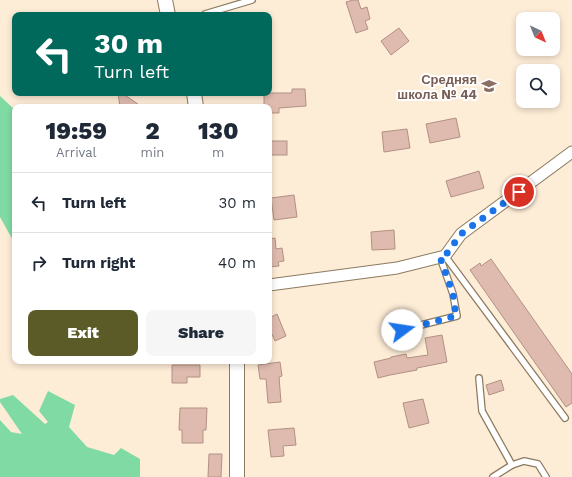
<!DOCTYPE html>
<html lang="en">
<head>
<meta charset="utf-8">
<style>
	:root { --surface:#fff; --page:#f6f6f7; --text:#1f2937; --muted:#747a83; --line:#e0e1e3; --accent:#5b5b27 }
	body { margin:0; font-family:"Work Sans",sans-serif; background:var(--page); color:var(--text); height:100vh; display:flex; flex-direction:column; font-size:15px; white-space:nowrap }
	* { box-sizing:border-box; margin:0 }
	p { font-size:13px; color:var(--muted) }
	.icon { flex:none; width:22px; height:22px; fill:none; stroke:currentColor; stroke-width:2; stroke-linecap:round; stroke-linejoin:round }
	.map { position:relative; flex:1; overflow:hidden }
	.sheet { position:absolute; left:12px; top:104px; width:260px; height:260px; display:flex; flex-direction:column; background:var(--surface); border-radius:8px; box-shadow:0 2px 6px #0003 }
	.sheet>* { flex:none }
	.banner { position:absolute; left:12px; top:12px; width:260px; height:84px; border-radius:8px; box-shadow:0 2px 6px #0003; background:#00695c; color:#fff; overflow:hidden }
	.needle { width:26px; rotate:137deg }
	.fabs { position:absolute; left:516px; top:12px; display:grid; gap:8px }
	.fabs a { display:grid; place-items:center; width:44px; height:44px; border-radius:8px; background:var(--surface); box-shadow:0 2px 6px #0003; font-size:20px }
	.pin { position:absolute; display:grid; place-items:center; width:34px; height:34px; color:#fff; margin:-17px; border:2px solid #fff; border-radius:50%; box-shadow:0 1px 4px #0007 }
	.me { position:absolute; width:44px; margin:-22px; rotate:76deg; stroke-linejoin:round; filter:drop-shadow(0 0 3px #0008) }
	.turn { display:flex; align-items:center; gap:14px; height:84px; padding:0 16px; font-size:18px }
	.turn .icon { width:52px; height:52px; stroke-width:2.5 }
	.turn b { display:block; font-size:28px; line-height:34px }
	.eta { display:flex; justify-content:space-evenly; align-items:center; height:68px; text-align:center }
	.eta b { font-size:24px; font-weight:800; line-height:28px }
	.action { display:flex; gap:8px; margin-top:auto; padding:8px 16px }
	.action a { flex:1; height:46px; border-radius:8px; background:var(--accent); color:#fff; font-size:16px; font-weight:800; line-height:46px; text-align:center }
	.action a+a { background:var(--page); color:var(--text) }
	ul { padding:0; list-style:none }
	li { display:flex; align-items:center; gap:12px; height:60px; padding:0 16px; border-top:1px solid var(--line) }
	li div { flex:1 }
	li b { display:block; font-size:15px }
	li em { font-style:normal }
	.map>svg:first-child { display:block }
	.green { fill:#80daa3 }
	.building { fill:#debbae; stroke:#b29184 }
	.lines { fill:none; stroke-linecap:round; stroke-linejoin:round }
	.service-casing { stroke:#8d7b61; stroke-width:8 }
	.minor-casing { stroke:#8d7b61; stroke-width:13 }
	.tertiary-casing { stroke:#8d7b61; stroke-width:16 }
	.service { stroke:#fff; stroke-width:5.5 }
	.minor { stroke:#fff; stroke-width:11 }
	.tertiary { stroke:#fff; stroke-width:14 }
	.route { stroke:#1a73e8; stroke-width:7; stroke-dasharray:0 12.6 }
	.labels { text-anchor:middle; stroke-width:4; stroke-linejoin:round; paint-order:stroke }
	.education-label { font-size:13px; font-weight:bold; fill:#785e54; stroke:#fff; text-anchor:end }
</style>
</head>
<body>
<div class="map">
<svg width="572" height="477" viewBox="0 0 572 477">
	<rect width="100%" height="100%" fill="#fdecd6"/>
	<g class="green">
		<polygon points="0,96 14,109 15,114 15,244 0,217"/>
		<polygon points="48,391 75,405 69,427 87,447 114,455 121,448 140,459 140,477 0,477 0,420 11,432 22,434 0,402 0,399 13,395 45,424 48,422 39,411"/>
	</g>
	<g class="building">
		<polygon points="353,0 358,0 361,9 367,7 370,19 365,21 368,29 356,33 346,2"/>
		<polygon points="399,28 409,41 391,55 381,41"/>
		<polygon points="292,89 305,89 306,106 279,108 279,113 269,113 269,107 264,107 264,93 292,93"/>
		<polygon points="118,93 122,93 142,107 120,107"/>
		<polygon points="456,118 460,137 430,143 426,124"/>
		<polygon points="407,129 410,148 384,152 382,132"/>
		<rect x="269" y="141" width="18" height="14"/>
		<polygon points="479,171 484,188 451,197 446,181"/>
		<polygon points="294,195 297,217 274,220 271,198"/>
		<polygon points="394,230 395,249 372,250 371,232"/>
		<polygon points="275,238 276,249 282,248 284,261 278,262 279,266 269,267 269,239"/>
		<polygon points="491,259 572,374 572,403 566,407 470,270 480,263 481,266"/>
		<polygon points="277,314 286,336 275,341 269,328 269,318"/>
		<polygon points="442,335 447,362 417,368 417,370 390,375 378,378 374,362 391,358 391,357 406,354 407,358 428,355 425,338"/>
		<polygon points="280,362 282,376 279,377 281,402 268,403 266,379 260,379 258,365"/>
		<polygon points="172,365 200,365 200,377 187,377 187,383 172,383"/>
		<polygon points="501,380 504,390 489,395 486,385"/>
		<polygon points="423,399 429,423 409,428 403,403"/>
		<polygon points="180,408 207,408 206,430 203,430 203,443 182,443 182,430 179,430"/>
		<polygon points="294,428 296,445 283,446 284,456 271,457 268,430"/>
		<polygon points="209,454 222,454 221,477 208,477"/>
	</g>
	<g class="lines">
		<g class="service-casing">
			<g id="service">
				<polyline points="204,15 205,14 252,0"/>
				<polyline points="445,256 565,418"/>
				<polyline points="389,333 457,316 453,294 440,257"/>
				<polyline points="479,378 482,411 512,465 493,477"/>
				<polyline points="512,465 524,461 538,464 546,477"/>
			</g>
		</g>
		<g class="minor-casing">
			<polyline id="minor" points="269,285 397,268 445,256 461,234 572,152"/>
		</g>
		<g class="tertiary-casing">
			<g id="tertiary">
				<polyline points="165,0 168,15"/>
				<polyline points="194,93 196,107"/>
				<polyline points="237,361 237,477"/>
			</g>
		</g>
		<use href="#service" class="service"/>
		<use href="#minor" class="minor"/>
		<use href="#tertiary" class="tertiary"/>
	</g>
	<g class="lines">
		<polyline class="route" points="402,330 456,316 453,294 440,257 445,256 461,234 519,192"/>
	</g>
	<defs>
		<g id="school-bare" transform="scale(1.2)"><path d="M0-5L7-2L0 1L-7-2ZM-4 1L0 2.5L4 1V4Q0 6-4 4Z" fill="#8d6e63" stroke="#fff" stroke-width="2.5" paint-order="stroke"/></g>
	</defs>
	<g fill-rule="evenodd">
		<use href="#school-bare" x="489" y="86"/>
	</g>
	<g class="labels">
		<g class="education-label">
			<text x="477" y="84">Средняя<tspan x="477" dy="15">школа № 44</tspan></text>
		</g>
	</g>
</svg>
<div class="fabs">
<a><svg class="needle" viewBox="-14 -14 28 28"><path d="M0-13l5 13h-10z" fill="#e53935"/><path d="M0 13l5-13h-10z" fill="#747a83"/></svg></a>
<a><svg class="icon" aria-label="search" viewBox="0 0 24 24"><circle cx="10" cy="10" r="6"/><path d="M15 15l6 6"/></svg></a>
</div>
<div class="pin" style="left:519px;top:192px;background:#d93025"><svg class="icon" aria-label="arrive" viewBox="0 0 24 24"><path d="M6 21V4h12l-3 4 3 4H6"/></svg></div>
<svg class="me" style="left:402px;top:330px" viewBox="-20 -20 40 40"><circle r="19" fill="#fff"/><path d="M0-13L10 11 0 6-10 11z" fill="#1a73e8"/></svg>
<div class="banner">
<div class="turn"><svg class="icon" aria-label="left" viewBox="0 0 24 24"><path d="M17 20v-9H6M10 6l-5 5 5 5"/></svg><div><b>30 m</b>Turn left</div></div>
</div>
<section class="sheet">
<div class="eta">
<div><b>19:59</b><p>Arrival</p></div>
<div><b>2</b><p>min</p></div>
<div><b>130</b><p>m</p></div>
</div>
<ul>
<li><svg class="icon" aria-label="left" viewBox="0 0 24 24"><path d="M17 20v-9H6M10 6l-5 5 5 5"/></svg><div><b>Turn left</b></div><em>30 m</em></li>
<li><svg class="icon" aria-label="right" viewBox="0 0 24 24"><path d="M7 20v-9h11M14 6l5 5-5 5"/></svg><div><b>Turn right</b></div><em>40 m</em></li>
</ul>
<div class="action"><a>Exit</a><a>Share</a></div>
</section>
</div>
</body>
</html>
